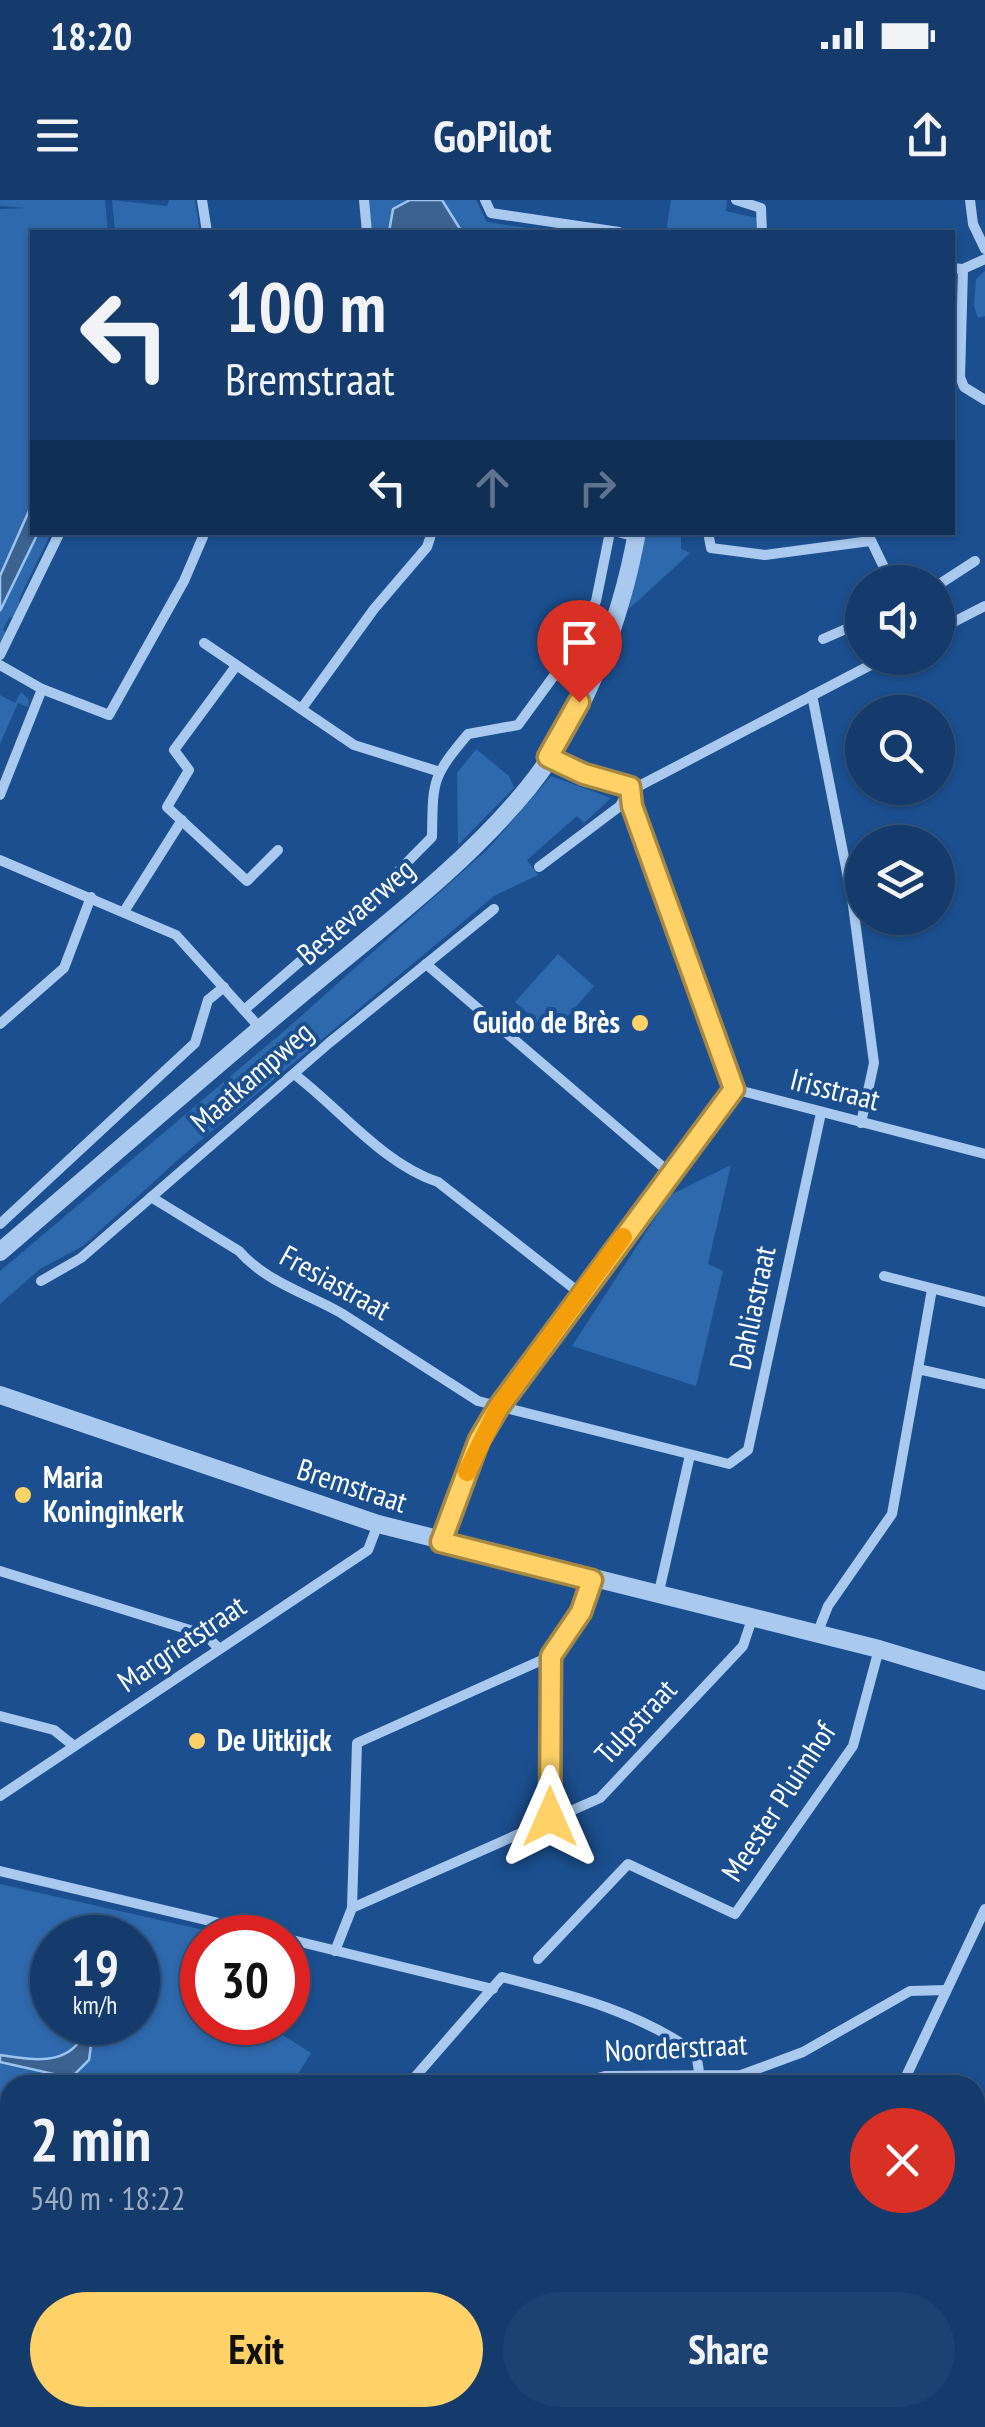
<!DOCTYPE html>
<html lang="en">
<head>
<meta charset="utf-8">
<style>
	:root { --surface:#143b6b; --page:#1d4271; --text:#f1f3f6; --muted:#9dadc1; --line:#33557e; --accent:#ffd166 }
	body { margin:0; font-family:"PT Sans Narrow",sans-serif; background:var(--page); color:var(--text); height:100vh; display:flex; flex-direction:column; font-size:38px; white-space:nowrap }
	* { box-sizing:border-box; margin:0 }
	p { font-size:32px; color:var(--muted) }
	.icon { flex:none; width:55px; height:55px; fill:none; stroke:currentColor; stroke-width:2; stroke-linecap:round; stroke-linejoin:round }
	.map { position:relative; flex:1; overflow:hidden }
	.panel { position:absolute; left:0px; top:1875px; width:985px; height:352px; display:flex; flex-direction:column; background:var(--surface); border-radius:30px 30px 0 0; box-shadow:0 2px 8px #0004,0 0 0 2px var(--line) }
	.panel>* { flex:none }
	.top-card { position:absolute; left:30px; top:30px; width:925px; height:305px; border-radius:0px; box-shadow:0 2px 8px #0004,0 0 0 2px var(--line); background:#143b6b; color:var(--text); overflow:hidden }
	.fabs { position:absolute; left:845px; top:365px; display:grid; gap:20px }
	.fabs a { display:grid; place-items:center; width:110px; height:110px; border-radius:50%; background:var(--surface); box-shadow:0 2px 8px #0004,0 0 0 2px var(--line); font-size:50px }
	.speed { position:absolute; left:30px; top:1715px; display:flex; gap:20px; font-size:50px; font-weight:700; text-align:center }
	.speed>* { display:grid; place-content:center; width:130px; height:130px; border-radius:50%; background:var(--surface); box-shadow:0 2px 8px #0004,0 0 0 2px var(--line); line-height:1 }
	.speed small { font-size:25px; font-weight:400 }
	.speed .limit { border:15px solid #d22; background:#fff; color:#111 }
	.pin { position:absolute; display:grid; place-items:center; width:85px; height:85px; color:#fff; margin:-102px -42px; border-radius:50% 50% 50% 0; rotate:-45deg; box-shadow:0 0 10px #0007 }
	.pin .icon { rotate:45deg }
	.me { position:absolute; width:110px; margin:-55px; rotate:0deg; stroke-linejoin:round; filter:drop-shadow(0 0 8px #0008) }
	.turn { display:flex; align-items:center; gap:35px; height:210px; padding:0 30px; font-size:45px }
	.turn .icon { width:130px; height:130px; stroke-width:2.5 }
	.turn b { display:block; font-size:70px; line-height:85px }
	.lanes { display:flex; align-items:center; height:95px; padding:0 30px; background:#0003; justify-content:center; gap:50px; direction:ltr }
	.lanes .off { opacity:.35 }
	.round { display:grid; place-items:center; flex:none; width:105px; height:105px; border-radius:52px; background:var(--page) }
	.headline { display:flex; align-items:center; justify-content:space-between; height:170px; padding:0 30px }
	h1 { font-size:60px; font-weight:600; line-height:75px }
	.button { display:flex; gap:20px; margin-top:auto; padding:20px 30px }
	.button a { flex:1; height:115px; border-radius:60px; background:var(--accent); color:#111; font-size:40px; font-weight:600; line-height:115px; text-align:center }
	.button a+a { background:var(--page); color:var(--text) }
	.status { display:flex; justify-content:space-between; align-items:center; height:70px; padding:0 50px; background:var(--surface); direction:ltr }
	.status svg { height:28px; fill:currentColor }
	header { display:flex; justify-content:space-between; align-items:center; height:130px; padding:0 30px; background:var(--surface); font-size:45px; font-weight:600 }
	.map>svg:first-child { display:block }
	.green { fill:#2e69ad; fill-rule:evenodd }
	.water { fill:#3c6290; stroke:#9cc4f0; stroke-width:2.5 }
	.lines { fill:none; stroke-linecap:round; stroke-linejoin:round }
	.minor { stroke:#a9c9ee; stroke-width:10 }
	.tertiary { stroke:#a9c9ee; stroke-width:18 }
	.secondary { stroke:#d6e6fa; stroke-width:20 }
	.route-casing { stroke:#a68842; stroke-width:25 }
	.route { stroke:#ffd166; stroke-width:18 }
	.slow { stroke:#f59e0b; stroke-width:18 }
	.poi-dot { fill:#ffd166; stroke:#1b4f8f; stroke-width:4 }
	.labels { text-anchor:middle; stroke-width:8; stroke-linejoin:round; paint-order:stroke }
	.street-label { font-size:30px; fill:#fff; stroke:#1b4f8f }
	.poi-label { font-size:30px; font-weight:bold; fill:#fff; stroke:#1b4f8f; text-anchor:start }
</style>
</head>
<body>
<div class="status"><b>18:20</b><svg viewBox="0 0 49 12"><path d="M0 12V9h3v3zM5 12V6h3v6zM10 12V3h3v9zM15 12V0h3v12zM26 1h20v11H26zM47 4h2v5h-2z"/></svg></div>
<header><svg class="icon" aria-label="menu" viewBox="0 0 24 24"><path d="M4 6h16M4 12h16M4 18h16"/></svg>GoPilot<svg class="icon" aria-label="share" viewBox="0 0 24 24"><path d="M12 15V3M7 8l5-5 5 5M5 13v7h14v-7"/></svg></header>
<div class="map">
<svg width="985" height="2227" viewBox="0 0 985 2227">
	<rect width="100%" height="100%" fill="#1b4f8f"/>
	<g class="green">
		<polygon points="0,0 105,0 108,32 32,32 32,304 0,376 0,9 25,8 0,6"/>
		<polygon points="112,0 167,6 169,0 195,0 200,32 115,32"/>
		<polygon points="368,0 410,0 393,9 389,32 372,32"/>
		<polygon points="442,0 476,0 487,22 554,32 462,32"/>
		<polygon points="671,0 727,0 726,11 757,18 757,32 666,32"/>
		<polygon points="985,71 985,116 978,118 974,106 976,79"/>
		<polygon points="38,333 51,333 20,397 17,416 9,418 3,429 7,435 0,447 0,411"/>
		<polygon points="643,333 681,333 681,349 690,353 629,409"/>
		<polygon points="21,492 29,500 28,507 18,503 0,544 0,495 15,503"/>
		<polygon points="476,549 509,576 514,588 458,645 457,573"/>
		<polygon points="551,576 611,598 584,623 577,616 527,660 538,675 494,696 182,956 83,1046 40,1069 0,1104 0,1071 290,826 488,649"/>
		<polygon points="558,754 594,786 552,834 515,802"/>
		<polygon points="731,965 708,1064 723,1071 696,1186 572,1146 670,995"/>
		<path d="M 0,1684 L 235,1737 L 202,1738 L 202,1822 L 264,1823 L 311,1853 L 291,1885 L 10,1885 L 10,2139 L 0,2136 ZM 52,1738 L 138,1738 L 138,1822 L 52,1822 Z"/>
	</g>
	<g class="water">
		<polygon points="410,0 442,0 462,32 389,32 393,9"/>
		<polygon points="32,304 32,332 38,333 0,411 0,376"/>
		<path d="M 89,1823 L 94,1823 L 89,1860 L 71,1878 L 0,1862 L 0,1855 C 39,1861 74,1867 89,1823 Z"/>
	</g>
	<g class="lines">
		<g class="minor">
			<polyline points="202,0 207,32"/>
			<polyline points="364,0 367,32"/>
			<polyline points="485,0 491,13 619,32"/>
			<polyline points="736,0 761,8 762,32"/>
			<polyline points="970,0 973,24 985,49"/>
			<polyline points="952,68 963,69 985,59"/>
			<polyline points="963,69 960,177 964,187 985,200"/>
			<polyline points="618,332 636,337"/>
			<polyline points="708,332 711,348 765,355 870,341"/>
			<polyline points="867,332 891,382"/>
			<polyline points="938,385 975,361"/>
			<polyline points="938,430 985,406"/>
			<polyline points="823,439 862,422"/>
			<polyline points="204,443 354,545 437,571"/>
			<polyline points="0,455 60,332"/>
			<polyline points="0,465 42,489 0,595"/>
			<polyline points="236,466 174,550 189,570 167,607 247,681 278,650"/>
			<polyline points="42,489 109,515 184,381 205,332"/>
			<polyline points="812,495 852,698 874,863 861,923"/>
			<polyline points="302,508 374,409 427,347 432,332"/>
			<path d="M 549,557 C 574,571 612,590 641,585 L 884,458"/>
			<polyline points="630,587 632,606 734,889"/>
			<polyline points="0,660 176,735 261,829"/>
			<polyline points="539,667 620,606 630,588"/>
			<polyline points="125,710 182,620"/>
			<polyline points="426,764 670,973"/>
			<path d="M 244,810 L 364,706 L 432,637 C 433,581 431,578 468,534 L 518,525 L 556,473 L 596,401 L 610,332"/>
			<polyline points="0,824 64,768 91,697"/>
			<path d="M 294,874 C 339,908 383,964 438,982 L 581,1094"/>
			<polyline points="734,889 985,954"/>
			<path d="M 151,997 L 239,1051 C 266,1082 308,1094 341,1113 L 478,1201 L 729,1264 L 748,1250 L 821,913"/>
			<polyline points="0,1024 195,843 208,800 224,787"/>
			<polyline points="884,1076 985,1102"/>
			<polyline points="41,1081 81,1058 329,843 494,709"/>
			<polyline points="918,1169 932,1089"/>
			<polyline points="441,1341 479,1240 498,1208 734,889"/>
			<polyline points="0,1371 206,1435 219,1449"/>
			<polyline points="658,1396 690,1255"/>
			<polyline points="817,1434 828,1406 892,1314 918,1169 985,1184"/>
			<polyline points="0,1516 54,1530 74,1546"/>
			<polyline points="0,1596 368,1350 378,1324"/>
			<polyline points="550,1617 551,1456 581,1412 592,1380"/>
			<polyline points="0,1671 282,1738"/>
			<polyline points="352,1708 357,1543 551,1456"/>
			<polyline points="288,1739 493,1789"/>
			<polyline points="335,1751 352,1708 600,1598 743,1446 752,1419"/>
			<polyline points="538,1759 628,1664 735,1714 853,1546 879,1449"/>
			<path d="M 408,1885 L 502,1777 C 571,1795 637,1811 696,1853 L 700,1878"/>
			<polyline points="572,1885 605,1876 741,1875 803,1852 910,1791 946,1790"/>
			<polyline points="902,1885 985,1709"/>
			<polyline points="975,2063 985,2057"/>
			<polyline points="0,2144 10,2146"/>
			<polyline points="975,2202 985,2198"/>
			<polyline points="788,2218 801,2224"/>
			<polyline points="485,2227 486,2218"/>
			<polyline points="950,2227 957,2218"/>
		</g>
		<g class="tertiary">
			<path d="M 0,1052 C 101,965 202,877 305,791 C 381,728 465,665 528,588 C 585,517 621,421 637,332"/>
			<polyline points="0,1195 378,1324 879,1449 985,1481"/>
		</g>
		<g class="secondary">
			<polyline points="342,2218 350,2227"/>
			<polyline points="102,2227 113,2218"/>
		</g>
	</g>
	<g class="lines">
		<g class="route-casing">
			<polyline id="route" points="550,1617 551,1456 581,1412 592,1380 441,1342 479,1240 498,1208 734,889 632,606 630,587 584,574 548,557 579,502"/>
		</g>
		<use href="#route" class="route"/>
		<polyline class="slow" points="467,1272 498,1208 623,1037"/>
	</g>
	<g class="poi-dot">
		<circle cx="640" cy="823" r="10"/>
		<circle cx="23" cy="1295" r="10"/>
		<circle cx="197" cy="1541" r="10"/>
	</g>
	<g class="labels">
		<g class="street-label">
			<text transform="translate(356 712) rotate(-41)" y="10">Bestevaerweg</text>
			<text transform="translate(252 877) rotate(-41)" y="10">Maatkampweg</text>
			<text transform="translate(835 890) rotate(14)" y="10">Irisstraat</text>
			<text transform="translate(335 1083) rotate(29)" y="10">Fresiastraat</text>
			<text transform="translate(753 1108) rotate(-78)" y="10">Dahliastraat</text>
			<text transform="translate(352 1286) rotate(18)" y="10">Bremstraat</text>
			<text transform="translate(182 1444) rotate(-34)" y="10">Margrietstraat</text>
			<text transform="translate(636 1522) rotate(-47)" y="10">Tulpstraat</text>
			<text transform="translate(779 1602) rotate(-57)" y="10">Meester Pluimhof</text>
			<text transform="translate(676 1848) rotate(-3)" y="10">Noorderstraat</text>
		</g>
		<g class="poi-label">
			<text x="620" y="833" text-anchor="end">Guido de Brès</text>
			<text x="43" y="1288">Maria<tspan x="43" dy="34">Koninginkerk</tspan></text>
			<text x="217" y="1551">De Uitkijck</text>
		</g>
	</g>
</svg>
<div class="fabs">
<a><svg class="icon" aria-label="sound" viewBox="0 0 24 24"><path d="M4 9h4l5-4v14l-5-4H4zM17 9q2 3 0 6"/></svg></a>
<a><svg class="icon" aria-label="search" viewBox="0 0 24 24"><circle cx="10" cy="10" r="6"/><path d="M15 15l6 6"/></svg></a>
<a><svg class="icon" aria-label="layers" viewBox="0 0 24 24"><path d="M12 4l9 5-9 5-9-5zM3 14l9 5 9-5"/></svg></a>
</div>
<div class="speed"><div>19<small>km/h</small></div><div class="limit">30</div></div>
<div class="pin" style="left:579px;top:502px;background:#d93025"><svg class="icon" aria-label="arrive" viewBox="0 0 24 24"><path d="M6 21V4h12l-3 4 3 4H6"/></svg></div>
<svg class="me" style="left:550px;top:1617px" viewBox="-20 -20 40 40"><path d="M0-17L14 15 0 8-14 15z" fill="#ffd166" stroke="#fff" stroke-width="4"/></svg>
<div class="top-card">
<div class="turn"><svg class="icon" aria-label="left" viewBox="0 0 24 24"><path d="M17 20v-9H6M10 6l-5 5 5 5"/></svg><div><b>100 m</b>Bremstraat</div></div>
<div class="lanes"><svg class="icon" aria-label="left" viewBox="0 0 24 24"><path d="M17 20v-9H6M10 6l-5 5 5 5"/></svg><svg class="icon off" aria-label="ahead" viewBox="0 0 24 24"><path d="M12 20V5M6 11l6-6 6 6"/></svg><svg class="icon off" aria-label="right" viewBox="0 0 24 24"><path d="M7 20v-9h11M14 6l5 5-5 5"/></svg></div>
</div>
<section class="panel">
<div class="headline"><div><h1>2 min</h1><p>540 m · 18:22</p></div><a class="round" style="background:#d93025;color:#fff"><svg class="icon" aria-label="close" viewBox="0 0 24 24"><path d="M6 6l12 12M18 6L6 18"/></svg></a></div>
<div class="button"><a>Exit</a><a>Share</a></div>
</section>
</div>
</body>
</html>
